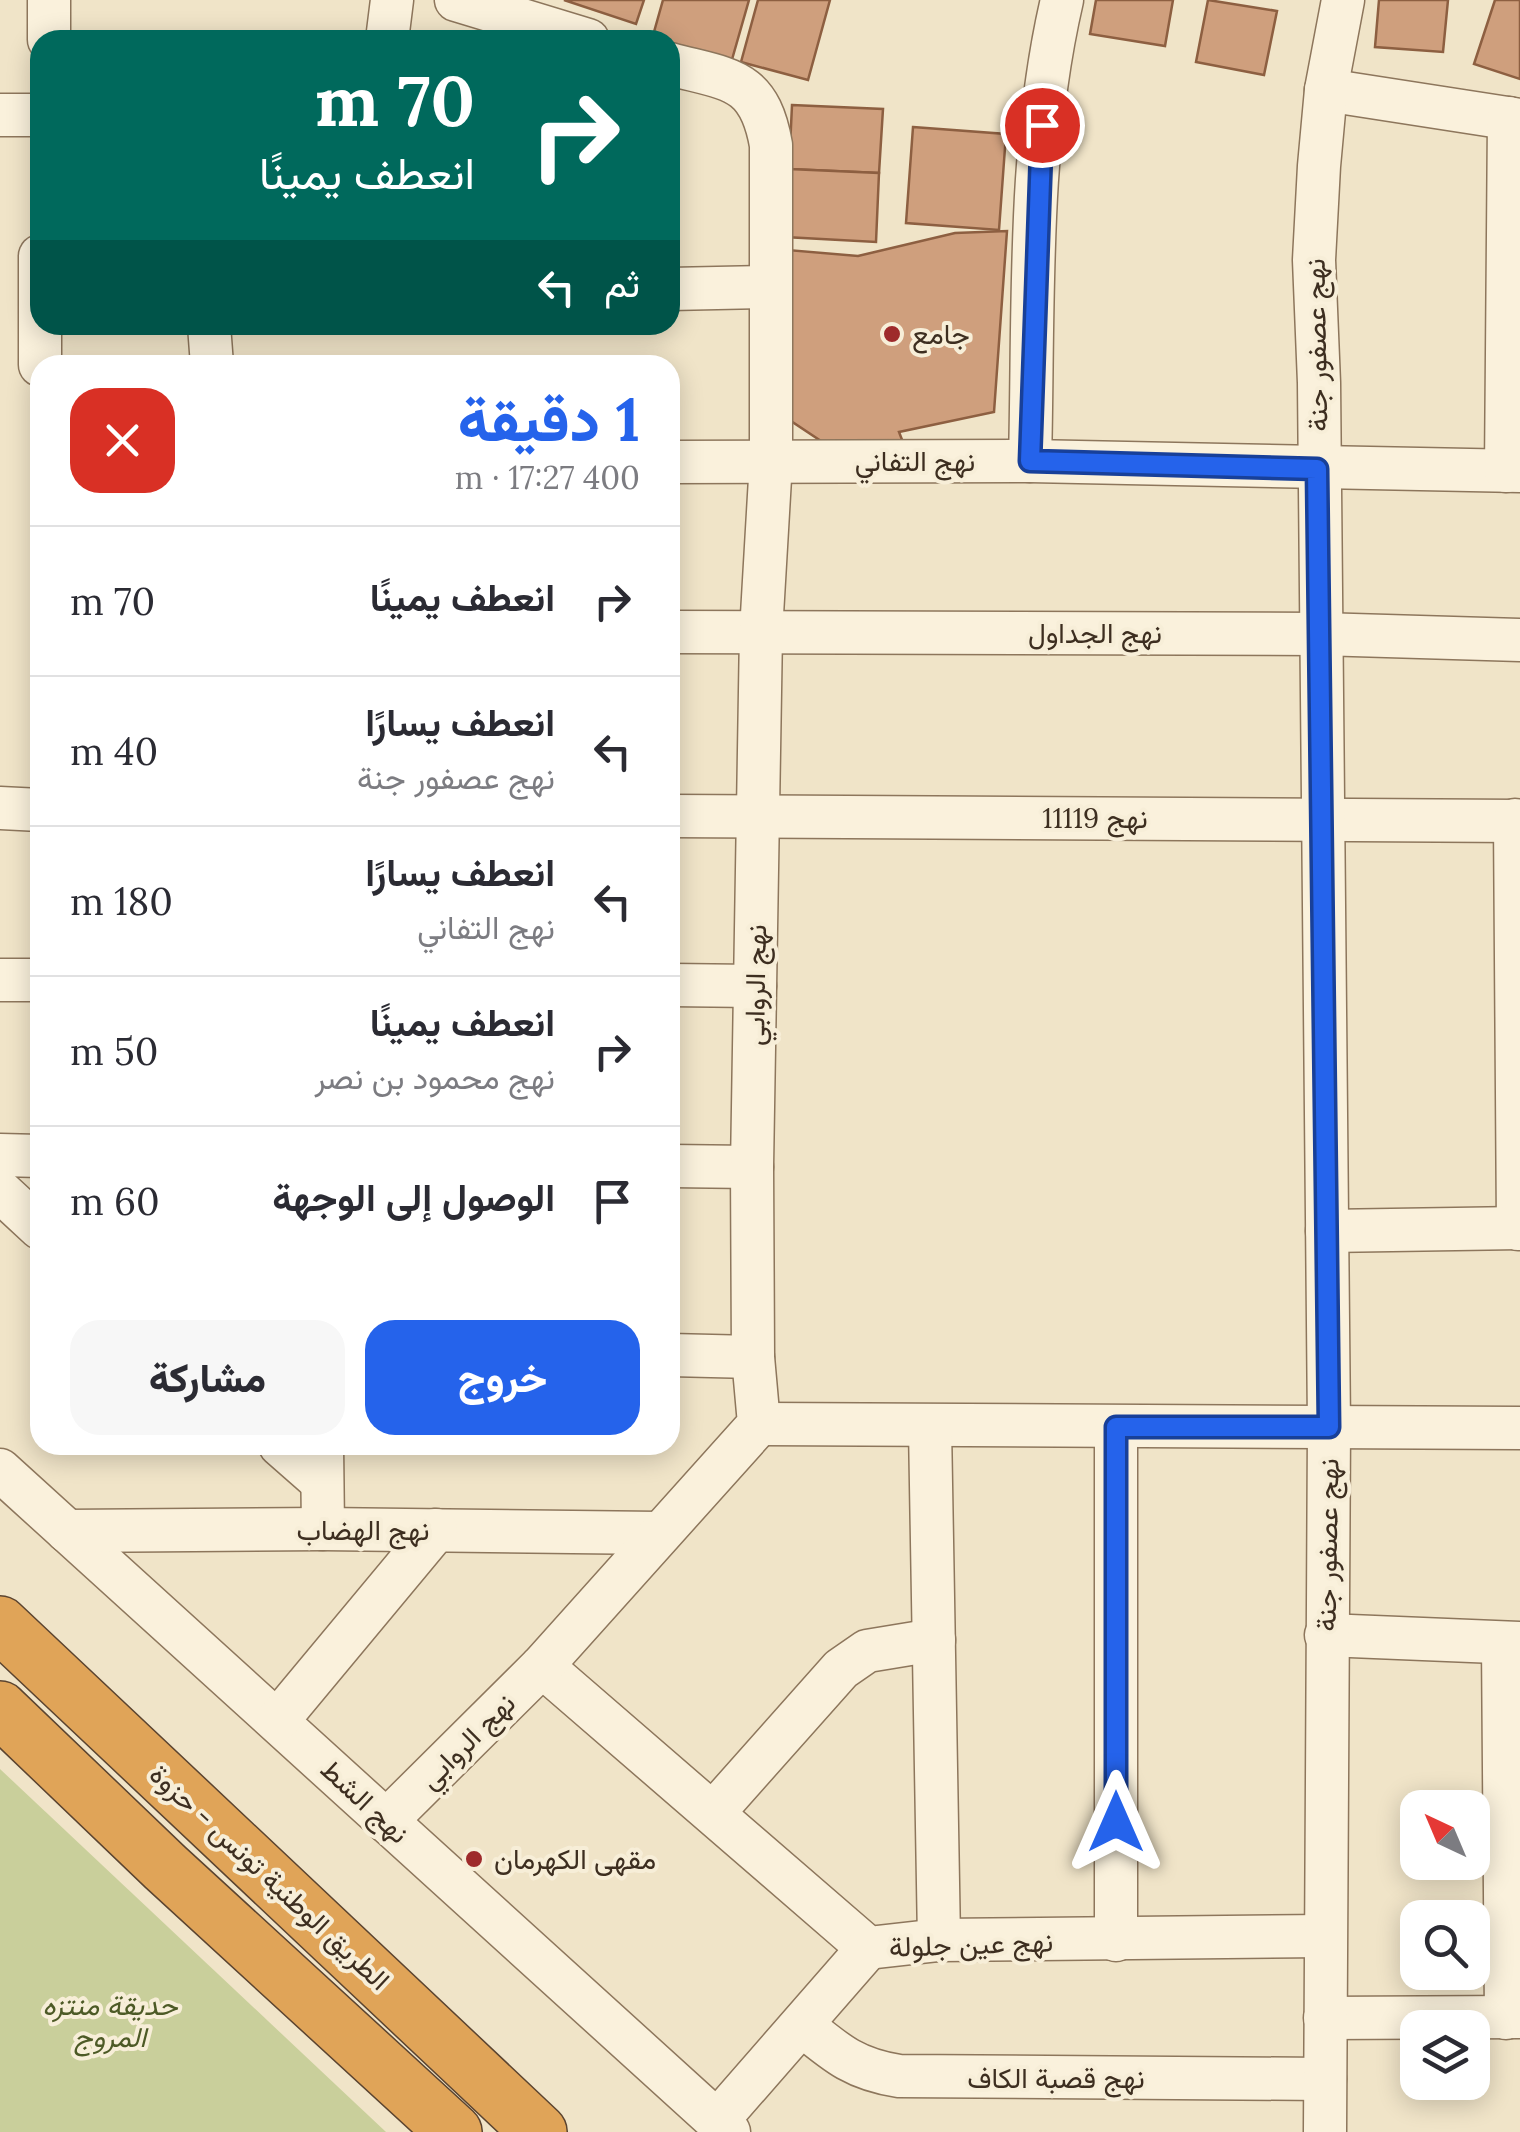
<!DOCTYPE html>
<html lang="ar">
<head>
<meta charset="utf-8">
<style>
	:root { --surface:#fff; --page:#f7f7f7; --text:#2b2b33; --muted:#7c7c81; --line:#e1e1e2; --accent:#2563eb }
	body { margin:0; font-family:Lora,Vazirmatn,serif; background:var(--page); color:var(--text); direction:rtl; height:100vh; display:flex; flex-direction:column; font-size:38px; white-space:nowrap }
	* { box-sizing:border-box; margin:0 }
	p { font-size:32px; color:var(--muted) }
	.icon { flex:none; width:55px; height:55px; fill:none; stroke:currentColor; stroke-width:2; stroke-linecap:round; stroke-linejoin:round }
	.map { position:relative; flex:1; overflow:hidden; direction:ltr }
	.side { position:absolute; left:30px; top:355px; width:650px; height:1100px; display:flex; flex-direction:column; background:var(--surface); border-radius:30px; box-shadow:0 5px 25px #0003; direction:rtl }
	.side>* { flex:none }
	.banner { position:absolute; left:30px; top:30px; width:650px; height:305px; border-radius:30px; box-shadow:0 5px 25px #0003; direction:rtl; background:#00695c; color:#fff; overflow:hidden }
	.needle { width:65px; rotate:316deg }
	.fabs { position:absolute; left:1400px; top:1790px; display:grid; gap:20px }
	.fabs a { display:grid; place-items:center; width:90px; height:90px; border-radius:20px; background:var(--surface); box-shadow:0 5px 25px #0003; font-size:50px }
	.pin { position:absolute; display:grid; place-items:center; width:85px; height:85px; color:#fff; margin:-42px; border:5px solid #fff; border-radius:50%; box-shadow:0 2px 10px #0007 }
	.me { position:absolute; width:110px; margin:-55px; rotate:0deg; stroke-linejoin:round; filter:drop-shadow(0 0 8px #0008) }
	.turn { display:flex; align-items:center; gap:35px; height:210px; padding:0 40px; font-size:45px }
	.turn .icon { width:130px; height:130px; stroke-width:2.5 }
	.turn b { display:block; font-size:70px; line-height:85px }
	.then { display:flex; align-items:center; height:95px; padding:0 40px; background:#0003; gap:20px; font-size:38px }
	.round { display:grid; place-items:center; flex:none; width:105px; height:105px; border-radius:30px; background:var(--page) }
	.overview { display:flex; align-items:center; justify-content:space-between; height:170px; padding:0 40px }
	h1 { font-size:60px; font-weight:800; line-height:75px; color:var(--accent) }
	.action { display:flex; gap:20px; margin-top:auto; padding:20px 40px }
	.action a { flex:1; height:115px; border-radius:30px; background:var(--accent); color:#fff; font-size:40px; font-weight:800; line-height:115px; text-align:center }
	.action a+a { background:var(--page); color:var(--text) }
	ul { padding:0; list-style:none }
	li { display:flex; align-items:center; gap:30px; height:150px; padding:0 40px; border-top:2px solid var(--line) }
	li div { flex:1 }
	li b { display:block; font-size:38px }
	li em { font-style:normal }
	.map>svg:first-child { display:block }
	.green { fill:#c9cf9b }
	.building { fill:#cf9f7d; stroke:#8d5f41; stroke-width:2.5 }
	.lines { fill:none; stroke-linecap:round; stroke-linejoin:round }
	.minor-casing { stroke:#8d765c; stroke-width:45 }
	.highway-casing { stroke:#5b4430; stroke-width:58 }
	.minor { stroke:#faf1dc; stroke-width:42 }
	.highway { stroke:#e0a458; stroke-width:55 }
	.route-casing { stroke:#184099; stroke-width:25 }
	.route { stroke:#2563eb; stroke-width:18 }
	.poi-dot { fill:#9e2a2b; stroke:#f7eed8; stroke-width:4 }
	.labels { text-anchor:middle; stroke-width:8; stroke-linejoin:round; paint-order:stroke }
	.poi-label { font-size:28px; fill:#3d2e20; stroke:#f7eed8; text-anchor:start }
	.street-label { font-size:28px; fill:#3d2e20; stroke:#f7eed8 }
	.park-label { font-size:28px; font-style:italic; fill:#4d5a26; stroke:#f7eed8 }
</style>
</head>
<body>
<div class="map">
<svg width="1520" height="2132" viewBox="0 0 1520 2132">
	<rect width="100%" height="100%" fill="#f0e4c8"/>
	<polygon class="green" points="0,1769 386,2132 0,2132"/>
	<g class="building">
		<polygon points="564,0 644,0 636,24"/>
		<polygon points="663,0 749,0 731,63 670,45 670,40 652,39"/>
		<polygon points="758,0 830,0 808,80 741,62"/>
		<polygon points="1096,0 1173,0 1165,46 1090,34"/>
		<polygon points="1208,0 1277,11 1264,75 1196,62"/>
		<polygon points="1379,0 1448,0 1443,52 1375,47"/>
		<polygon points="1495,0 1520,0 1520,79 1474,64"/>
		<polygon points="792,105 883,109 879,173 789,169"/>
		<polygon points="913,127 1006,134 999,230 906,223"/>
		<polygon points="789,169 879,173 876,242 785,237"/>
		<polygon points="1007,231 994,412 899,432 904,445 821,441 782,415 788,250 858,256 955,233"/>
	</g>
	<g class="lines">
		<g class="minor-casing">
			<g id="minor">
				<polyline points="456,0 588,40"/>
				<polyline points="49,40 49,0"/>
				<polyline points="387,40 392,0"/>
				<polyline points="1326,90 1520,120"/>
				<polyline points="0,115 40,115"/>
				<polyline points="40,256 40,365"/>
				<polyline points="670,289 769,287"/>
				<polyline points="209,325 212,365"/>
				<path d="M 1030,461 C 1034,308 1027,150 1062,0"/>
				<polyline points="670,462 1030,461 1520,471"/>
				<polyline points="1506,471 1509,118"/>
				<polyline points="670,632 1320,634 1520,640"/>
				<polyline points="0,808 40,810"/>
				<polyline points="670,816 1520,821"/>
				<polyline points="1515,820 1518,1229"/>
				<polyline points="0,980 40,980"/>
				<polyline points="670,985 755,986"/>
				<polyline points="0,1155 40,1156"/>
				<polyline points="670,1166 752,1167"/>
				<polyline points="0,1191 40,1228"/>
				<polyline points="1327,1231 1520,1228"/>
				<polyline points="670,1355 753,1357"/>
				<polyline points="759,1424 1520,1428"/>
				<polyline points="930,1427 939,1940"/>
				<polyline points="280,1445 321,1481"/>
				<polyline points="322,1445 323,1529"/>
				<polyline points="0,1470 729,2132"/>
				<polyline points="67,1531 323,1529 659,1533"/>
				<polyline points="1326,1635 1520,1643"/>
				<polyline points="1503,1643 1506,2018"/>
				<polyline points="542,1666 868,1948 939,1940 1325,1936"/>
				<polyline points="278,1720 436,1530"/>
				<polyline points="713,1813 841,1669 867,1651 934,1640"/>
				<path d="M 386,1821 L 542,1666 L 759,1424 L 753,1357 L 752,1167 L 761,632 L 771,461 L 771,145 C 759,77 729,80 670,64"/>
				<polyline points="1116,1940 1116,1427"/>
				<polyline points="1325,2018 1520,2017"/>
				<path d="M 802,2025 C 836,2053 854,2069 899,2076 L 1325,2079"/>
				<polyline points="717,2121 868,1948"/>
				<polyline points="1325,2132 1329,1427 1319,383 1314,260 1319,166 1326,90 1343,0"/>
			</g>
		</g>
		<g class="highway-casing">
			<g id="highway">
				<polyline points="0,1624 539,2132"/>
				<polyline points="0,1709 165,1867 454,2132"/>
			</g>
		</g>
		<use href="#minor" class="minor"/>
		<use href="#highway" class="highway"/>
	</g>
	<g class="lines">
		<g class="route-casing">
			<polyline id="route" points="1042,125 1030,461 1317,469 1329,1427 1116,1427 1116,1822"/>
		</g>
		<use href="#route" class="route"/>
	</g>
	<g class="poi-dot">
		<circle cx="892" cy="334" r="10"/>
		<circle cx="474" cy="1859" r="10"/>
	</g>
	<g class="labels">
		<g class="poi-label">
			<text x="912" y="344">جامع</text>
			<text x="494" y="1869">مقهى الكهرمان</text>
		</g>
		<g class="street-label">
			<text transform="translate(1316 345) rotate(-91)" y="10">نهج عصفور جنة</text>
			<text x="915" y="471">نهج التفاني</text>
			<text x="1095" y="643">نهج الجداول</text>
			<text x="1095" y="828">نهج 11119</text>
			<text transform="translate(755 985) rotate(-89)" y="10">نهج الروابي</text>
			<text x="363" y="1540">نهج الهضاب</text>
			<text transform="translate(1327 1545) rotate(-89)" y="10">نهج عصفور جنة</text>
			<text transform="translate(467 1741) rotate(-45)" y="10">نهج الروابي</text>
			<text transform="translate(365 1801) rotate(43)" y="10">نهج الشط</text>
			<text transform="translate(270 1877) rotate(43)" y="10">الطريق الوطنية تونس - حزوة</text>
			<text transform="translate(971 1944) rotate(-2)" y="10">نهج عين جلولة</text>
			<text x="1056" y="2088">نهج قصبة الكاف</text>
		</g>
		<g class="park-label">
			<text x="110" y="2015">حديقة منتزه<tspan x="110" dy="32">المروج</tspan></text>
		</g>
	</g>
</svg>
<div class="fabs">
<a><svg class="needle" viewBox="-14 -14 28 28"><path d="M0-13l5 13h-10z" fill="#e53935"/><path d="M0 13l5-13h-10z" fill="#7c7c81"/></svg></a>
<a><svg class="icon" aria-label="search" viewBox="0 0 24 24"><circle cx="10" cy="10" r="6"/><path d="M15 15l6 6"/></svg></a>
<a><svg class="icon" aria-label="layers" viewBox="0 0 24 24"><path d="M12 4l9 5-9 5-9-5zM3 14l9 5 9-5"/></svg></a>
</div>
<div class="pin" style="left:1042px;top:125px;background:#d93025"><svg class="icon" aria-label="arrive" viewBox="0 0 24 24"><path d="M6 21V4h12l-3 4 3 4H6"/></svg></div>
<svg class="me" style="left:1116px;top:1822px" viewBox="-20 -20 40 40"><path d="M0-17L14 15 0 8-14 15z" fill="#2563eb" stroke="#fff" stroke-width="4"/></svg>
<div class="banner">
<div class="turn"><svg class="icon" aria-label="right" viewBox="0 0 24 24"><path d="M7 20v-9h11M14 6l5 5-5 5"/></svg><div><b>70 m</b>انعطف يمينًا</div></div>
<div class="then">ثم<svg class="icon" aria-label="left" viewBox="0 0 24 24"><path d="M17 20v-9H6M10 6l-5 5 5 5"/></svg></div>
</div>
<section class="side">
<div class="overview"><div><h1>1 دقيقة</h1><p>400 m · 17:27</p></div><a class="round" style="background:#d93025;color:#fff"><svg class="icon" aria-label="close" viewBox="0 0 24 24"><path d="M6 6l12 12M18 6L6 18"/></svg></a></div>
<ul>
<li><svg class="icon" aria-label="right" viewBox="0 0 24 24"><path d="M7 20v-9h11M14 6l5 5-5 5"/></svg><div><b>انعطف يمينًا</b></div><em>70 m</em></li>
<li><svg class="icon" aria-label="left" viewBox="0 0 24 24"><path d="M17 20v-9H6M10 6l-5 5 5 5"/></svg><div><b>انعطف يسارًا</b><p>نهج عصفور جنة</p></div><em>40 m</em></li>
<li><svg class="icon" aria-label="left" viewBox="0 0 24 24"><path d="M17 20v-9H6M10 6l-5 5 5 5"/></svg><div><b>انعطف يسارًا</b><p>نهج التفاني</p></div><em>180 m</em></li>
<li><svg class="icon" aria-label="right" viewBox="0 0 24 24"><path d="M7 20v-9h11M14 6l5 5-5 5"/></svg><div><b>انعطف يمينًا</b><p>نهج محمود بن نصر</p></div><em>50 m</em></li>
<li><svg class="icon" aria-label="arrive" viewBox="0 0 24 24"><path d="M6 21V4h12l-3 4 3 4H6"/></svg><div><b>الوصول إلى الوجهة</b></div><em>60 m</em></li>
</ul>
<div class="action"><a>خروج</a><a>مشاركة</a></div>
</section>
</div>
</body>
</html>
